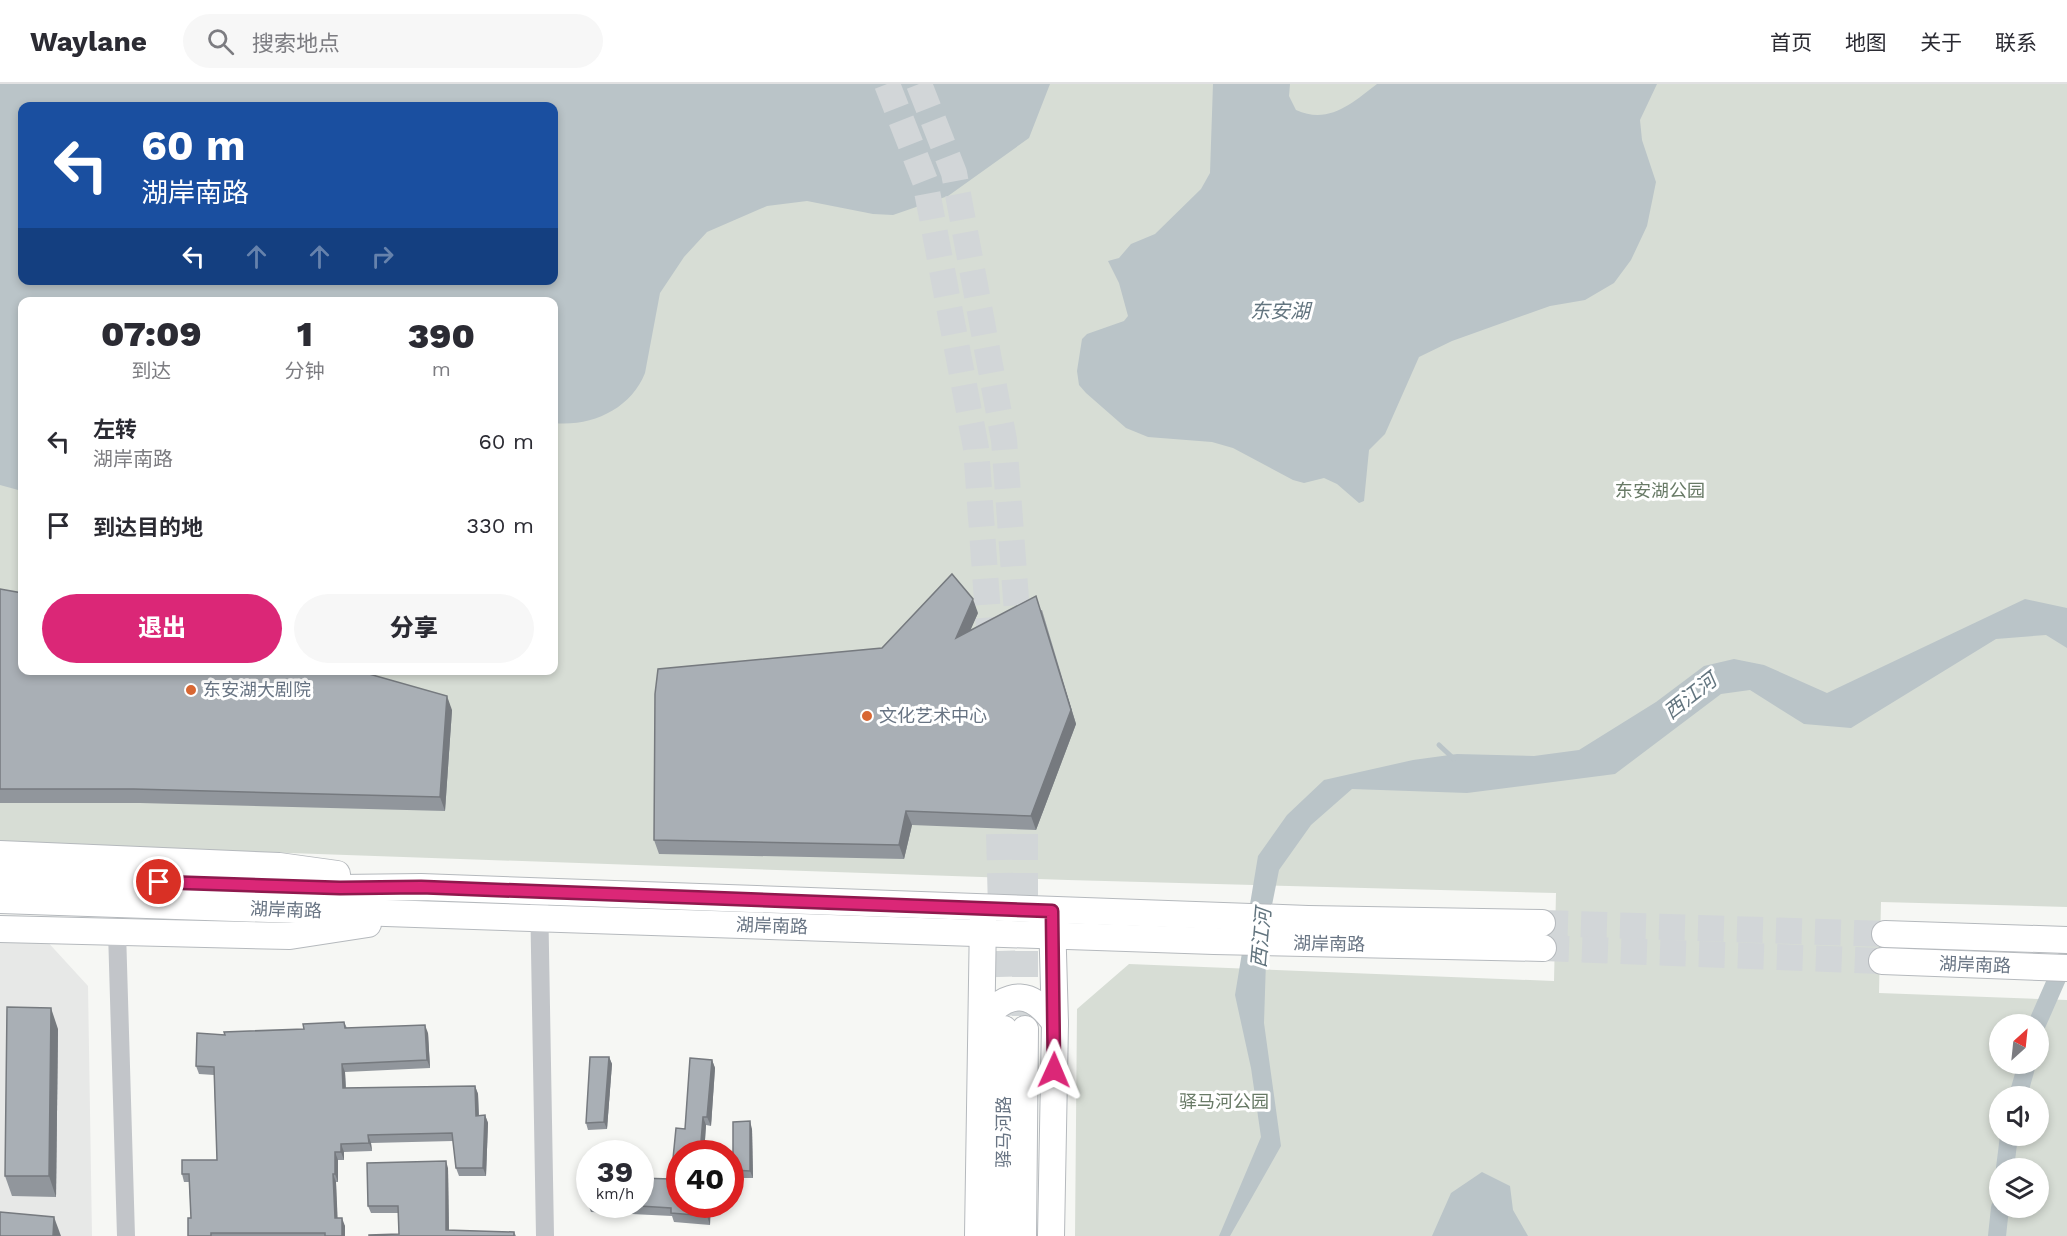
<!DOCTYPE html>
<html lang="zh">
<head>
<meta charset="utf-8">
<style>
	:root { --surface:#fff; --page:#f7f7f7; --text:#2b2b33; --muted:#7c7c81; --line:#e1e1e2; --accent:#db2777 }
	body { margin:0; font-family:"Work Sans","Noto Sans SC",sans-serif; background:var(--page); color:var(--text); height:100vh; display:flex; flex-direction:column; font-size:22px; white-space:nowrap }
	* { box-sizing:border-box; margin:0 }
	p { font-size:20px; color:var(--muted) }
	.icon { flex:none; width:33px; height:33px; fill:none; stroke:currentColor; stroke-width:2; stroke-linecap:round; stroke-linejoin:round }
	.map { position:relative; flex:1; overflow:hidden }
	.sheet { position:absolute; left:18px; top:213px; width:540px; height:378px; display:flex; flex-direction:column; background:var(--surface); border-radius:12px; box-shadow:0 3px 9px #0003 }
	.sheet>* { flex:none }
	.guide { position:absolute; left:18px; top:18px; width:540px; height:183px; border-radius:12px; box-shadow:0 3px 9px #0003; background:#1a4fa0; color:#fff; overflow:hidden }
	.needle { width:39px; rotate:27deg }
	.fabs { position:absolute; left:1989px; top:930px; display:grid; gap:12px }
	.fabs a { display:grid; place-items:center; width:60px; height:60px; border-radius:50%; background:var(--surface); box-shadow:0 3px 9px #0003; font-size:30px }
	.speed { position:absolute; left:576px; top:1056px; display:flex; gap:12px; font-size:30px; font-weight:700; text-align:center }
	.speed>* { display:grid; place-content:center; width:78px; height:78px; border-radius:50%; background:var(--surface); box-shadow:0 3px 9px #0003; line-height:1 }
	.speed small { font-size:15px; font-weight:400 }
	.speed .limit { border:9px solid #d22; background:#fff; color:#111 }
	.pin { position:absolute; display:grid; place-items:center; width:51px; height:51px; color:#fff; margin:-26px; border:3px solid #fff; border-radius:50%; box-shadow:0 2px 6px #0007 }
	.me { position:absolute; width:66px; margin:-33px; rotate:1deg; stroke-linejoin:round; filter:drop-shadow(0 0 4px #0008) }
	.turn { display:flex; align-items:center; gap:21px; height:126px; padding:0 24px; font-size:27px }
	.turn .icon { width:78px; height:78px; stroke-width:2.5 }
	.turn b { display:block; font-size:42px; line-height:51px }
	.lanes { display:flex; align-items:center; height:57px; padding:0 24px; background:#0003; justify-content:center; gap:30px; direction:ltr }
	.lanes .off { opacity:.35 }
	.eta { display:flex; justify-content:space-evenly; align-items:center; height:102px; text-align:center }
	.eta b { font-size:36px; font-weight:800; line-height:42px }
	.cta { display:flex; gap:12px; margin-top:auto; padding:12px 24px }
	.cta a { flex:1; height:69px; border-radius:36px; background:var(--accent); color:#fff; font-size:24px; font-weight:800; line-height:69px; text-align:center }
	.cta a+a { background:var(--page); color:var(--text) }
	ul { padding:0; list-style:none }
	li { display:flex; align-items:center; gap:18px; height:84px; padding:0 24px }
	li div { flex:1 }
	li b { display:block; font-size:22px }
	li em { font-style:normal }
	header { display:flex; align-items:center; gap:36px; box-sizing:border-box; height:84px; padding:0 30px; background:var(--surface); border-bottom:2px solid var(--line) }
	header strong { font-size:28px }
	nav { display:flex; gap:33px; margin-inline-start:auto; font-size:21px }
	.search { width:420px; height:54px; background:var(--page); display:flex; align-items:center; gap:15px; box-sizing:border-box; padding:0 21px; border-radius:33px; color:var(--muted); font-size:22px }
	.map>svg:first-child { display:block }
	.built { fill:#e7e8e7 }
	.green { fill:#d7ddd5; fill-rule:evenodd }
	.water { fill:#bac4c8; fill-rule:evenodd }
	.lines { fill:none; stroke-linecap:round; stroke-linejoin:round }
	.stream { stroke:#bac4c8; stroke-width:5 }
	.canal { stroke:#bac4c8; stroke-width:18 }
	.secondary-tunnel { stroke:#d2d6d8; stroke-width:26; stroke-dasharray:26 13; stroke-linecap:butt }
	.secondary-casing { stroke:#b5b9bd; stroke-width:28 }
	.street { stroke:#c2c5c9; stroke-width:18 }
	.secondary { stroke:#fff; stroke-width:26 }
	.wall { fill:#91969c }
	.shaded-wall { fill:#767a7f }
	.building { fill:#a9afb5; stroke:#767a7f; stroke-width:1.5 }
	.route-casing { stroke:#8e194d; stroke-width:15 }
	.route { stroke:#db2777; stroke-width:10 }
	.poi-dot { fill:#d86733; stroke:#fff; stroke-width:2 }
	.labels { text-anchor:middle; stroke-width:6; stroke-linejoin:round; paint-order:stroke }
	.park-label { font-size:18px; fill:#687a66; stroke:#fff }
	.poi-label { font-size:18px; fill:#687483; stroke:#fff; text-anchor:start }
	.street-label { font-size:18px; fill:#687483; stroke:#fff }
	.water-label { font-size:20px; font-style:italic; fill:#63757f; stroke:#fff }
</style>
</head>
<body>
<header>
<strong>Waylane</strong>
<div class="search"><svg class="icon" aria-label="search" viewBox="0 0 24 24"><circle cx="10" cy="10" r="6"/><path d="M15 15l6 6"/></svg>搜索地点</div>
<nav><a>首页</a><a>地图</a><a>关于</a><a>联系</a></nav>
</header>
<div class="map">
<svg width="2067" height="1152" viewBox="0 0 2067 1152">
	<rect width="100%" height="100%" fill="#f6f7f4"/>
	<polygon class="built" points="0,854 44,854 88,902 92,1152 0,1152"/>
	<path class="green" d="M 0,0 L 2067,0 L 2067,823 L 1881,818 L 1879,909 L 2067,916 L 2067,1152 L 1075,1152 L 1077,925 L 1129,880 L 1554,897 L 1556,809 L 1068,796 L 0,759 ZM 22,22 L 554,22 L 554,196 L 22,196 ZM 22,218 L 554,218 L 554,586 L 22,586 ZM 2000,940 L 2038,940 L 2038,980 L 2000,980 ZM 2000,1012 L 2038,1012 L 2038,1052 L 2000,1052 ZM 2000,1084 L 2038,1084 L 2038,1124 L 2000,1124 Z"/>
	<g class="water">
		<path d="M 0,0 L 1050,0 L 1029,54 L 948,112 L 893,131 L 873,130 L 807,117 L 767,122 L 707,148 L 684,173 L 660,209 L 645,289 C 631,325 591,343 554,339 L 554,218 L 22,218 L 22,407 L 0,401 ZM 22,22 L 554,22 L 554,196 L 22,196 Z"/>
		<path d="M 1213,0 L 1290,0 L 1289,12 L 1296,26 C 1329,41 1352,19 1377,0 L 1657,0 L 1640,36 L 1642,56 L 1656,98 L 1647,142 L 1631,176 L 1614,199 L 1585,216 L 1550,222 L 1452,257 L 1419,273 L 1385,350 L 1369,366 L 1364,417 L 1359,419 L 1337,400 L 1324,394 L 1304,399 L 1293,396 L 1233,364 L 1212,358 L 1148,353 L 1126,344 L 1086,309 L 1079,301 L 1077,287 L 1082,255 L 1087,250 L 1124,237 L 1128,232 L 1119,199 L 1108,177 L 1119,174 L 1131,160 L 1155,150 L 1201,105 L 1210,89 Z"/>
		<polygon points="2025,515 2067,524 2067,564 2046,551 1996,555 1851,644 1804,640 1750,606 1721,610 1615,690 1467,709 1352,705 1311,741 1279,786 1267,846 1264,939 1281,1062 1230,1152 1219,1152 1261,1053 1251,984 1235,911 1258,772 1287,731 1324,696 1413,676 1457,670 1534,672 1579,666 1656,618 1704,582 1734,575 1764,581 1827,609"/>
		<polygon points="1482,1088 1510,1102 1513,1126 1528,1152 1432,1152 1451,1109"/>
	</g>
	<g class="lines">
		<polyline class="stream" points="1439,661 1454,675"/>
		<g class="canal">
			<polyline points="2037,940 2066,874"/>
			<polyline points="2018,1012 2027,980"/>
			<polyline points="2005,1084 2009,1052"/>
			<polyline points="1997,1152 2000,1124"/>
		</g>
		<g class="secondary-tunnel">
			<polyline points="887,0 925,97 976,364 991,572"/>
			<polyline points="919,0 954,89 1004,356 1019,555"/>
			<polyline points="998,711 1004,938"/>
			<polyline points="1025,711 1025,945"/>
			<polyline points="1542,839 1885,850"/>
			<polyline points="1543,864 1882,877"/>
		</g>
		<g class="secondary-casing">
			<g id="secondary">
				<polyline points="0,770 279,782 337,790"/>
				<polyline points="0,793 340,804 421,803 1308,835 1542,839"/>
				<polyline points="0,816 1214,857 1543,864"/>
				<polyline points="0,845 290,852 368,840"/>
				<polyline points="1885,850 2067,856"/>
				<polyline points="1882,877 2067,884"/>
				<path d="M 983,936 C 1009,905 1032,906 1055,939"/>
				<polyline points="978,1152 983,834"/>
				<polyline points="1003,1152 1004,945"/>
				<polyline points="1023,1152 1025,945"/>
				<polyline points="1051,1152 1055,939 1052,834"/>
			</g>
		</g>
		<g class="street">
			<polyline points="539,809 545,1152"/>
			<polyline points="117,847 126,1152"/>
		</g>
		<use href="#secondary" class="secondary"/>
	</g>
	<g class="wall">
		<polygon points="0,505 452,626 445,727 140,719 0,719"/>
		<polygon points="1042,526 1076,640 1036,746 912,741 904,775 659,770 654,756 978,529 970,546"/>
		<polygon points="344,938 347,944 428,949 430,984 345,988 346,1004 475,1002 478,1010 479,1032 485,1031 488,1039 486,1092 459,1092 456,1084 453,1057 371,1059 372,1067 344,1068 344,1076 338,1076 338,1098 336,1098 337,1134 345,1142 345,1152 188,1152 191,1134 189,1098 184,1098 182,1090 217,1076 214,991 199,990 196,982 225,951 304,945"/>
		<polygon points="58,945 56,1113 12,1112 5,1092"/>
		<polygon points="609,973 612,980 607,1045 588,1046 586,1039"/>
		<polygon points="690,974 712,976 715,984 711,1042 706,1041 704,1070 680,1070 680,1120 710,1120 710,1141 674,1138 672,1132 591,1128 588,1120 589,1091 590,1120 640,1120 640,1094 671,1095 676,1044 685,1045"/>
		<polygon points="752,1045 753,1094 735,1094 733,1086"/>
		<polygon points="448,1084 449,1146 514,1148 516,1152 369,1152 399,1150 398,1129 371,1129 368,1122"/>
	</g>
	<g class="shaded-wall">
		<polygon points="1036,512 1076,640 1036,746 1031,732"/>
		<polygon points="973,515 978,529 961,568 956,554"/>
		<polygon points="447,612 452,626 445,727 440,713"/>
		<polygon points="906,727 912,741 904,775 899,761"/>
		<polygon points="51,924 58,945 56,1113 49,1092"/>
		<polygon points="425,941 428,949 430,984 427,976"/>
		<polygon points="609,973 612,980 607,1045 604,1038"/>
		<polygon points="712,976 715,984 711,1042 707,1033"/>
		<polygon points="342,980 345,988 346,1012 343,1004"/>
		<polygon points="475,1002 478,1010 479,1040 476,1032"/>
		<polygon points="485,1031 488,1039 486,1092 483,1084"/>
		<polygon points="703,1033 706,1041 704,1070 700,1070"/>
		<polygon points="750,1037 752,1045 753,1094 750,1087"/>
		<polygon points="368,1051 371,1059 372,1067 369,1059"/>
		<polygon points="341,1060 344,1068 344,1076 341,1068"/>
		<polygon points="335,1068 338,1076 338,1098 335,1090"/>
		<polygon points="446,1077 448,1084 449,1152 446,1146"/>
		<polygon points="333,1090 336,1098 338,1142 335,1134"/>
		<polygon points="707,1120 710,1120 711,1122 710,1141 707,1132"/>
		<polygon points="54,1133 61,1152 53,1152"/>
		<polygon points="342,1134 345,1142 345,1152 342,1152"/>
	</g>
	<g class="building">
		<polygon points="952,490 973,515 956,554 1036,512 1071,626 1031,732 906,727 899,761 654,756 655,610 658,585 882,564"/>
		<polygon points="0,505 22,509 22,586 355,586 447,612 440,713 134,705 0,705"/>
		<polygon points="7,923 51,924 49,1092 5,1092"/>
		<polygon points="344,938 345,944 425,941 427,976 342,980 343,1004 475,1002 476,1032 485,1031 483,1084 456,1084 452,1049 368,1051 369,1059 341,1060 341,1068 335,1068 335,1090 333,1090 335,1134 342,1134 342,1152 325,1152 325,1149 211,1149 211,1152 188,1152 188,1134 191,1134 189,1090 182,1090 182,1076 217,1076 214,983 196,982 197,949 225,951 224,948 304,945 303,940"/>
		<polygon points="590,973 609,973 604,1038 586,1039"/>
		<polygon points="690,974 712,976 707,1033 703,1033 700,1070 680,1070 680,1120 707,1120 707,1132 671,1129 671,1124 608,1120 640,1120 640,1094 671,1095 676,1044 685,1045"/>
		<polygon points="750,1037 750,1087 733,1086 733,1038"/>
		<polygon points="446,1077 446,1146 514,1148 514,1152 369,1152 369,1151 399,1150 398,1122 368,1122 367,1079"/>
		<polygon points="589,1091 590,1091 590,1120 588,1120"/>
		<polygon points="0,1128 54,1133 53,1152 0,1152"/>
	</g>
	<g class="lines">
		<g class="route-casing">
			<polyline id="route" points="159,798 340,804 421,803 1052,827 1054,986"/>
		</g>
		<use href="#route" class="route"/>
	</g>
	<g class="poi-dot">
		<circle cx="191" cy="606" r="6"/>
		<circle cx="867" cy="632" r="6"/>
	</g>
	<g class="labels">
		<g class="park-label">
			<text x="1660" y="413">东安湖公园</text>
			<text x="1224" y="1024">驿马河公园</text>
		</g>
		<g class="poi-label">
			<text x="203" y="612">东安湖大剧院</text>
			<text x="879" y="638">文化艺术中心</text>
		</g>
		<g class="street-label">
			<text transform="translate(286 826) rotate(2)" y="6">湖岸南路</text>
			<text transform="translate(772 842) rotate(2)" y="6">湖岸南路</text>
			<text transform="translate(1329 860) rotate(1)" y="6">湖岸南路</text>
			<text transform="translate(1975 881) rotate(2)" y="6">湖岸南路</text>
			<text transform="translate(1004 1048) rotate(-90)" y="6">驿马河路</text>
		</g>
		<g class="water-label">
			<text x="1280" y="234">东安湖</text>
			<text transform="translate(1690 612) rotate(-38)" y="7">西江河</text>
			<text transform="translate(1261 854) rotate(-85)" y="7">西江河</text>
		</g>
	</g>
</svg>
<div class="fabs">
<a><svg class="needle" viewBox="-14 -14 28 28"><path d="M0-13l5 13h-10z" fill="#e53935"/><path d="M0 13l5-13h-10z" fill="#7c7c81"/></svg></a>
<a><svg class="icon" aria-label="sound" viewBox="0 0 24 24"><path d="M4 9h4l5-4v14l-5-4H4zM17 9q2 3 0 6"/></svg></a>
<a><svg class="icon" aria-label="layers" viewBox="0 0 24 24"><path d="M12 4l9 5-9 5-9-5zM3 14l9 5 9-5"/></svg></a>
</div>
<div class="speed"><div>39<small>km/h</small></div><div class="limit">40</div></div>
<div class="pin" style="left:159px;top:798px;background:#d93025"><svg class="icon" aria-label="arrive" viewBox="0 0 24 24"><path d="M6 21V4h12l-3 4 3 4H6"/></svg></div>
<svg class="me" style="left:1054px;top:986px" viewBox="-20 -20 40 40"><path d="M0-17L14 15 0 8-14 15z" fill="#db2777" stroke="#fff" stroke-width="4"/></svg>
<div class="guide">
<div class="turn"><svg class="icon" aria-label="left" viewBox="0 0 24 24"><path d="M17 20v-9H6M10 6l-5 5 5 5"/></svg><div><b>60 m</b>湖岸南路</div></div>
<div class="lanes"><svg class="icon" aria-label="left" viewBox="0 0 24 24"><path d="M17 20v-9H6M10 6l-5 5 5 5"/></svg><svg class="icon off" aria-label="ahead" viewBox="0 0 24 24"><path d="M12 20V5M6 11l6-6 6 6"/></svg><svg class="icon off" aria-label="ahead" viewBox="0 0 24 24"><path d="M12 20V5M6 11l6-6 6 6"/></svg><svg class="icon off" aria-label="right" viewBox="0 0 24 24"><path d="M7 20v-9h11M14 6l5 5-5 5"/></svg></div>
</div>
<section class="sheet">
<div class="eta">
<div><b>07:09</b><p>到达</p></div>
<div><b>1</b><p>分钟</p></div>
<div><b>390</b><p>m</p></div>
</div>
<ul>
<li><svg class="icon" aria-label="left" viewBox="0 0 24 24"><path d="M17 20v-9H6M10 6l-5 5 5 5"/></svg><div><b>左转</b><p>湖岸南路</p></div><em>60 m</em></li>
<li><svg class="icon" aria-label="arrive" viewBox="0 0 24 24"><path d="M6 21V4h12l-3 4 3 4H6"/></svg><div><b>到达目的地</b></div><em>330 m</em></li>
</ul>
<div class="cta"><a>退出</a><a>分享</a></div>
</section>
</div>
</body>
</html>
